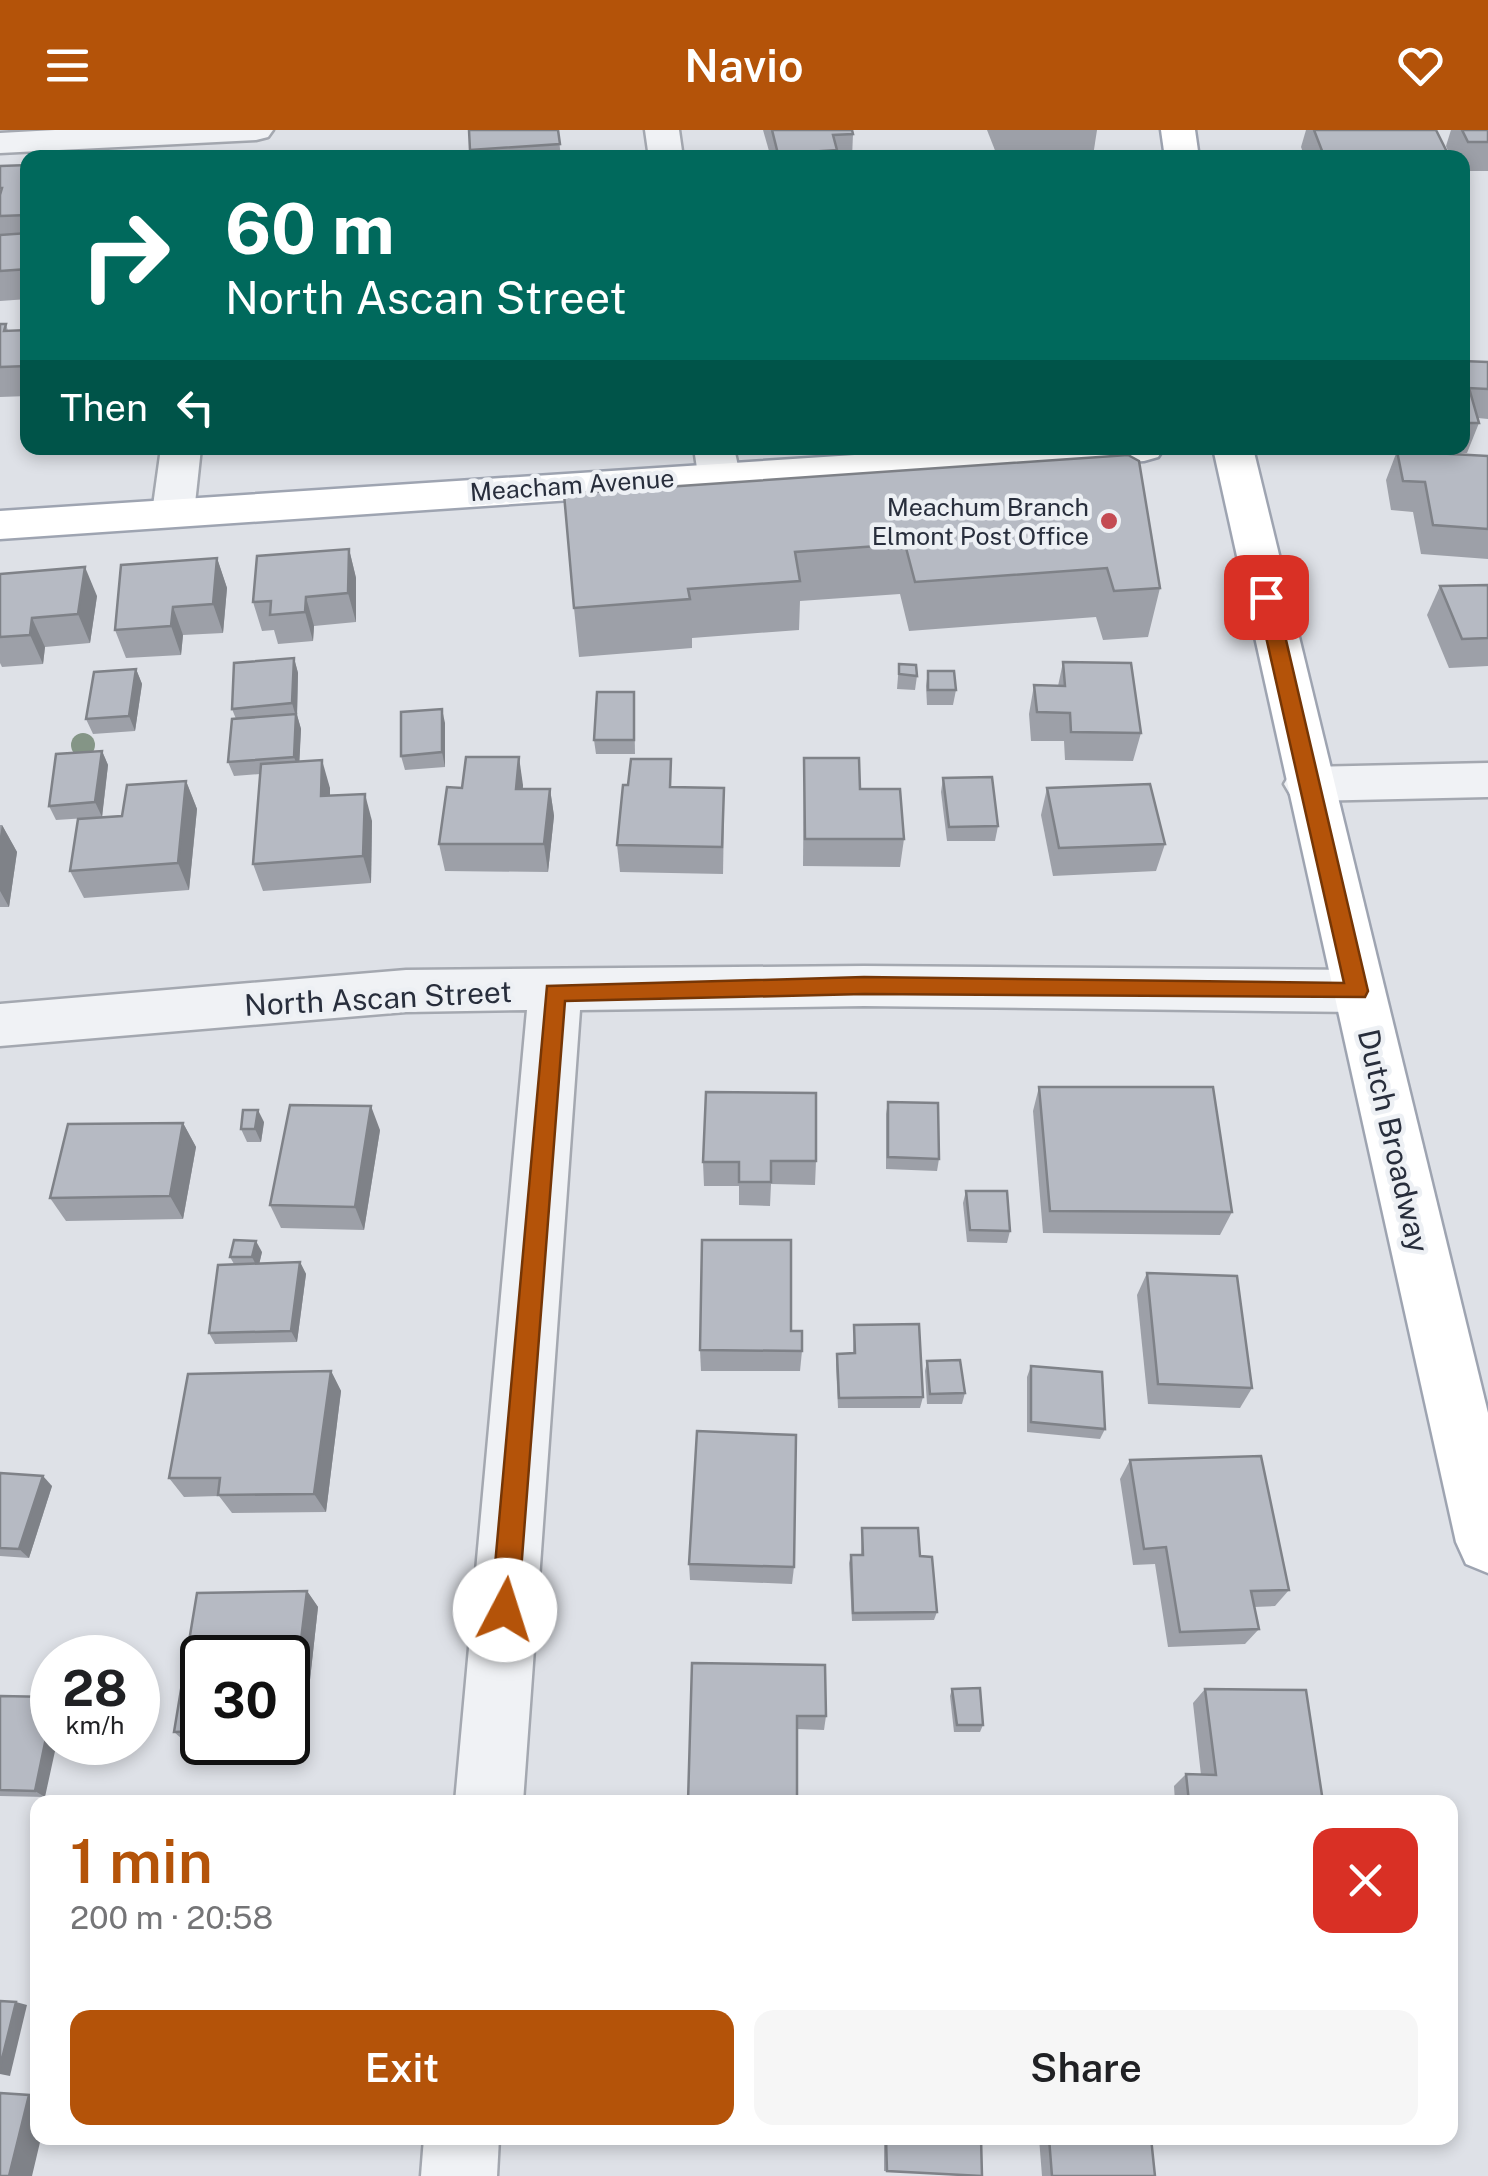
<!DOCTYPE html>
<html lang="en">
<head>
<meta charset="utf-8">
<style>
	:root { --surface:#fff; --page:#f6f6f6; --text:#202124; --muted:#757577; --accent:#b45309 }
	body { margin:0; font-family:"Public Sans",sans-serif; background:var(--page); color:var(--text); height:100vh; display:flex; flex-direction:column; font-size:38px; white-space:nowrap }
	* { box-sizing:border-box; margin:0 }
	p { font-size:32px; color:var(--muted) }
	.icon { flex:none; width:55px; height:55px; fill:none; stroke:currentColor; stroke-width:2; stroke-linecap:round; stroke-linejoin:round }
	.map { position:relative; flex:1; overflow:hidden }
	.side { position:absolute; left:30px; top:1665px; width:1428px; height:350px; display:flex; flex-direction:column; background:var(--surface); border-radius:20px; box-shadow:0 5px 15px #0003 }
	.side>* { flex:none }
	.guide { position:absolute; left:20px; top:20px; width:1450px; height:305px; border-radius:20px; box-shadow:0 5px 15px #0003; background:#00695c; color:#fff; overflow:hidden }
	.speed { position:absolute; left:30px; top:1505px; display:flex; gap:20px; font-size:50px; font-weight:700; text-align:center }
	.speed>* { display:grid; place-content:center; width:130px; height:130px; border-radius:50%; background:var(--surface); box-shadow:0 5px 15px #0003; line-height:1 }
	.speed small { font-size:25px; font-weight:400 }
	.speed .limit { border:5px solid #111; border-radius:15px; background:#fff; color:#111 }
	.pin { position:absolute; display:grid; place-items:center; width:85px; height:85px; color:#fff; margin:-42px; border-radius:20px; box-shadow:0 5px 15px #0006 }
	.me { position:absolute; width:110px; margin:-55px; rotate:5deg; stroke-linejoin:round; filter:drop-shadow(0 0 8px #0008) }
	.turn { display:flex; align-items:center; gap:35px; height:210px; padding:0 40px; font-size:45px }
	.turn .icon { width:130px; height:130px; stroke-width:2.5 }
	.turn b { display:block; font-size:70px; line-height:85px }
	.then { display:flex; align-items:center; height:95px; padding:0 40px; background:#0003; gap:20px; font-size:38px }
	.round { display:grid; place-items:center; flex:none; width:105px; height:105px; border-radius:20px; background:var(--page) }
	.overview { display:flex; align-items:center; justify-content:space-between; height:170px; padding:0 40px }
	h1 { font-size:60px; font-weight:600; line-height:75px; color:var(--accent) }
	.primary-button { display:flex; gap:20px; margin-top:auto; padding:20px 40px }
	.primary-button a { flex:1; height:115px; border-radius:20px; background:var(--accent); color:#fff; font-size:40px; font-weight:600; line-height:115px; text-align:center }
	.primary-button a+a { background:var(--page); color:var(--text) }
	header { display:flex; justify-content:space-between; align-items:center; height:130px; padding:0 40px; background:var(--accent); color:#fff; font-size:45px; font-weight:600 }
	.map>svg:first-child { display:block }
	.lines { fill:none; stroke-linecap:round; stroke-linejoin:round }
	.minor-casing { stroke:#a4a8b0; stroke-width:5 }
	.major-casing { stroke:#9ea4b1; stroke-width:5 }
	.minor { fill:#f0f2f5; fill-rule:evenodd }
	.major { fill:#fff; fill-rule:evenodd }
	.tree { fill:#849586 }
	.wall { fill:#9da0a8; fill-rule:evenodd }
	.shaded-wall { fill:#7f8288 }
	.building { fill:#b6bac3; stroke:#7f8288; stroke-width:2.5 }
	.route { fill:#b45309; stroke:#753606; stroke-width:2.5 }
	.poi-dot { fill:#c44b53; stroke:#edf0f4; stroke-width:4 }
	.labels { text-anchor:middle; stroke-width:9; stroke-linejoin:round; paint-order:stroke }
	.far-street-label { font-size:25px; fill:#282e3c; stroke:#edf0f4 }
	.far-poi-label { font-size:25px; fill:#282e3c; stroke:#edf0f4; text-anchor:end }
	.street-label { font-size:30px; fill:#282e3c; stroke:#edf0f4 }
</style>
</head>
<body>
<header><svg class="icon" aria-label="menu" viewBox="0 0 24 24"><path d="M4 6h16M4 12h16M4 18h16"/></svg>Navio<svg class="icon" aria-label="heart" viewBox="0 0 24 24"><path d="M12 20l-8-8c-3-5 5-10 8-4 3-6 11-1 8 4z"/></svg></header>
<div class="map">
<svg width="1488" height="2046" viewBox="0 0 1488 2046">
	<rect width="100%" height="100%" fill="#dee1e7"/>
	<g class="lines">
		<g class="minor-casing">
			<g id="minor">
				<polygon points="55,0 273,0 268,7 256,10 0,23 0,3"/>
				<polygon points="645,0 679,0 683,28 649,28"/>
				<polygon points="161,318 201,318 194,383 188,393 173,396 158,393 152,383"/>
				<polygon points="694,318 734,318 740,345 733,354 719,358 705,354 698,345"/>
				<polygon points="1488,633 1488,667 1308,671 1291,666 1284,654 1291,642 1308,637"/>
				<polygon points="864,836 1357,840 1375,846 1383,861 1375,876 1357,882 864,876 580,880 523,1672 455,1672 527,880 406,882 0,916 0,874 406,840"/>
				<polygon points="424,2008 499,2008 497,2046 421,2046"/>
			</g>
		</g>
		<g class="major-casing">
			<g id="major">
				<polygon points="1161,0 1195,0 1199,28 1165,28"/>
				<polygon points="962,318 1164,318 1158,327 1144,331 0,409 0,381"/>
				<polygon points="1213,318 1253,318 1488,1283 1488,1443 1466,1434 1456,1412"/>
			</g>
		</g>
		<use href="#minor" class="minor"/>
		<use href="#major" class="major"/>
	</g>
	<circle class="tree" cx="83" cy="615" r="12"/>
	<g class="wall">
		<polygon points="469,0 558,0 561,28 471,28"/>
		<polygon points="763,0 852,0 853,4 852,28 771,28"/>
		<polygon points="987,0 1097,0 1093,26 1071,28 998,28"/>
		<polygon points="1306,0 1436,0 1448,24 1446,28 1305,28 1301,17"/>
		<polygon points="1451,0 1488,0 1488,41 1462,41 1462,28 1451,28 1446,16"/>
		<polygon points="28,35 28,169 0,171 0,36"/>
		<polygon points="0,194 6,194 8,201 28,200 28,266 0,267"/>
		<polygon points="1462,231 1488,232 1488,289 1478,288 1479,293 1467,323 1408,322 1488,326 1488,429 1421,424 1413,382 1391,380 1386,350 1397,321 1396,318 1462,318"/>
		<polygon points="266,318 333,318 333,319 268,325"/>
		<polygon points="1128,325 1160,458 1148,507 1103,510 1096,487 909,501 900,464 800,471 799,500 692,508 692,518 579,527 574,478"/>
		<polygon points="349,419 356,448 356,492 314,496 313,511 278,514 274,500 262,501 253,472"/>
		<polygon points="217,428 227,458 223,503 183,505 181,525 126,528 115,500"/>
		<polygon points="0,444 97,466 90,513 45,517 43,534 2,537 0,533"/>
		<polygon points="1488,455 1488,536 1449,538 1427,485 1440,456"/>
		<polygon points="294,528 298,543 297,585 301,599 299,631 330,658 330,666 372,691 371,753 263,761 253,734 260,644 234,646 228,632 236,589 232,579"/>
		<polygon points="1063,532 1141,603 1133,631 1065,630 1064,611 1031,611 1029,584 1034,555 1058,556"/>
		<polygon points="899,534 917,546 915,560 897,559"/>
		<polygon points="136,539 142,554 135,601 93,604 86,589"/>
		<polygon points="928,541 956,560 953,575 927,575 926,556"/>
		<polygon points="634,562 635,624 596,624 594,610"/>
		<polygon points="445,593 445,637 405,640 401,626"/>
		<polygon points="102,621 108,635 102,687 56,690 49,676"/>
		<polygon points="804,628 904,709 900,737 803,736"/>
		<polygon points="943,648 998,696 995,711 947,711 941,662"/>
		<polygon points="186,651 197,679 189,760 84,768 70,741 122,686"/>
		<polygon points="523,655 523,659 550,659 554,686 548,742 445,741 439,714 462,658"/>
		<polygon points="673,657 724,686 723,744 620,742 617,715"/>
		<polygon points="1047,658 1165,714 1156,741 1053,746 1041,685"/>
		<polygon points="0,695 2,695 17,722 9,777 0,777"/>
		<polygon points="1039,957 1232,1082 1220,1105 1043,1103 1033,981"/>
		<polygon points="706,962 816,1031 815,1055 771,1054 770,1076 739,1075 739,1056 704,1056 703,1032"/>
		<polygon points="888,972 939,1029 937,1041 886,1039 886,984"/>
		<polygon points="264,992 261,1012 247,1012 241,999"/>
		<polygon points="183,993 196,1017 183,1089 66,1091 50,1068"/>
		<polygon points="380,1000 364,1100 281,1098 270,1075"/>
		<polygon points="966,1061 1010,1101 1007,1113 967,1112 963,1073"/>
		<polygon points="262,1122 259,1134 300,1132 306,1144 297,1212 215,1214 209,1203 234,1134 230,1127"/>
		<polygon points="1147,1143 1252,1258 1240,1278 1148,1274 1137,1165"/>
		<polygon points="854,1195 923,1267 920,1278 838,1278 836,1234 837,1224 853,1223"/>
		<polygon points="791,1201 802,1221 800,1241 701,1241 700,1220"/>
		<polygon points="927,1231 965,1263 962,1274 927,1274 925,1241"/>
		<polygon points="1031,1236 1105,1299 1100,1309 1027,1302 1027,1247"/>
		<polygon points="331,1241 341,1261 326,1382 232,1383 219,1366 184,1367 169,1348"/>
		<polygon points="1130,1330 1289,1460 1275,1476 1254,1477 1259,1499 1245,1514 1168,1517 1155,1434 1133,1435 1120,1349"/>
		<polygon points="0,1343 52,1356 29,1428 0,1426"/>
		<polygon points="862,1398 920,1426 937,1482 934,1490 852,1491 849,1433 851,1425 861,1425"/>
		<polygon points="689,1434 794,1437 792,1454 690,1450"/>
		<path d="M 307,1461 L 318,1477 L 303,1613 L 189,1615 L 174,1602 L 197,1463 ZM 202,1528 L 288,1528 L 288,1612 L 202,1612 Z"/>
		<polygon points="692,1533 826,1586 824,1600 797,1599"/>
		<polygon points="952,1559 983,1595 980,1602 954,1602 950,1566"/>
		<polygon points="1205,1559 1323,1672 1175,1672 1174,1656 1186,1644 1201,1645 1193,1573"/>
		<polygon points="0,1566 45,1667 0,1666"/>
		<polygon points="884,2008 981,2008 966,2046 884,2041"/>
		<polygon points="1039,2008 1151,2008 1155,2046 1042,2046"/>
		<polygon points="1268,2008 1380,2008 1365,2009"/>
	</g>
	<g class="shaded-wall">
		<polygon points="349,419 356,448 356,492 348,463"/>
		<polygon points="217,428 227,458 223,503 213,474"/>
		<polygon points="85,437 97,466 90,513 78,484"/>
		<polygon points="306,467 314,496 313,511 305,482"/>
		<polygon points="173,477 183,505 181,525 171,496"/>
		<polygon points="32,488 45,517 43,534 30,505"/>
		<polygon points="294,528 298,543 297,585 301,599 299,641 294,627 296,587 292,573"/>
		<polygon points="136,539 142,554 135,601 129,586"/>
		<polygon points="442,579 445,593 445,637 442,622"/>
		<polygon points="102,621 108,635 102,687 95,672"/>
		<polygon points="519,627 523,655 520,687 516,659"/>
		<polygon points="322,630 330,658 330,694 321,666"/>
		<polygon points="186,651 197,679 189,760 178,733"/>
		<polygon points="550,659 554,686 548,742 544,714"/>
		<polygon points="365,664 372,691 371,753 363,726"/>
		<polygon points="2,695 17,722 9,777 0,761 0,706"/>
		<polygon points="371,976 380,1000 364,1100 355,1077"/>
		<polygon points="258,980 264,992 261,1012 255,999"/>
		<polygon points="183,993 196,1017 183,1089 170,1066"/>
		<polygon points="256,1111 262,1122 258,1139 252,1127"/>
		<polygon points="300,1132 306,1144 297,1212 291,1201"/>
		<polygon points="331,1241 341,1261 326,1382 314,1364"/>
		<polygon points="43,1346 52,1356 29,1428 19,1419"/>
		<polygon points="307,1461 318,1477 303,1613 290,1600"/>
		<polygon points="52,1579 52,1612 57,1612 45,1667 35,1661"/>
		<polygon points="16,1872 27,1875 10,1946 0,1944 0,1937"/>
		<polygon points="29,1965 38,1966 38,2008 41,2008 32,2046 9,2046"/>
	</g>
	<g class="building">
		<polygon points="469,0 558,0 560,14 470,20"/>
		<polygon points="772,0 852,0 853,4 833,5 837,20 778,24"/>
		<polygon points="1314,0 1436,0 1448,24 1324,26"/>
		<polygon points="1462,0 1488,0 1488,12 1468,12"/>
		<polygon points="364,22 364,28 318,28 318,26"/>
		<polygon points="28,35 28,85 0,86 0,65 2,58 0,58 0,36"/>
		<polygon points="28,103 28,139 0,141 0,105"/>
		<polygon points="0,194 6,194 4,201 28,200 28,236 0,237"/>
		<polygon points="1462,231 1488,232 1488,259 1469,258 1479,293 1462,293"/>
		<polygon points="1397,321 1488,326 1488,399 1433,395 1425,352 1403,351"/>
		<polygon points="1128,325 1139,331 1160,458 1114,461 1107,438 915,452 905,414 795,422 800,451 688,459 690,469 574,478 564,364"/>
		<polygon points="349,419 348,463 306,467 305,482 270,485 271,471 253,472 257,426"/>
		<polygon points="217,428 213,474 173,477 171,496 115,500 121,435"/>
		<polygon points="85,437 78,484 32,488 30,505 0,507 0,444"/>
		<polygon points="1488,455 1488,508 1462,509 1440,456"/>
		<polygon points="294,528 292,573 232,579 234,533"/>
		<polygon points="1063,532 1131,533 1141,603 1071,602 1070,583 1037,582 1034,555 1065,556"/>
		<polygon points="899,534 916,535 917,546 899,544"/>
		<polygon points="136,539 129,586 86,589 94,542"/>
		<polygon points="928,541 954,541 956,560 928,560"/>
		<polygon points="597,562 634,562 634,610 594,610"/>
		<polygon points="442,579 442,622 401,626 401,582"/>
		<polygon points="296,584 294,627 228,632 232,589"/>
		<polygon points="102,621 95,672 49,676 56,624"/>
		<polygon points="466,627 519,627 516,659 550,659 544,714 439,714 447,657 462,658"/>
		<polygon points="804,628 859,628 860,659 900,659 904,709 805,709"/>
		<polygon points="631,629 671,629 670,657 724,658 722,717 617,715 623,655 628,655"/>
		<polygon points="322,630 321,666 365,664 363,726 253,734 261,634"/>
		<polygon points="992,647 998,696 949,697 943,648"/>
		<polygon points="186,651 178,733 70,741 78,689 122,686 127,655"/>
		<polygon points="1150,654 1165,714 1059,718 1047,658"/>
		<polygon points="1039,957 1213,957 1232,1082 1050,1081"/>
		<polygon points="706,962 816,963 816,1031 771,1031 771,1052 739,1052 739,1032 703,1032"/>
		<polygon points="888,972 938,973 939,1029 888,1027"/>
		<polygon points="290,975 371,976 355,1077 270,1075"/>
		<polygon points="243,980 258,980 255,999 241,999"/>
		<polygon points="183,993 170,1066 50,1068 68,994"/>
		<polygon points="966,1061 1007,1061 1010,1101 970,1100"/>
		<polygon points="234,1110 256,1111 252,1127 230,1127"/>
		<polygon points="702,1110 791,1110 791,1201 802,1201 802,1221 700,1220"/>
		<polygon points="300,1132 291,1201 209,1203 218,1135"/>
		<polygon points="1147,1143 1237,1146 1252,1258 1158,1254"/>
		<polygon points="919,1194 923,1267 839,1268 837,1224 855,1223 854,1195"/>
		<polygon points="960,1230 965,1263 930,1264 927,1231"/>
		<polygon points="1031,1236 1102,1242 1105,1299 1031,1292"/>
		<polygon points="331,1241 314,1364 218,1365 220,1348 169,1348 188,1244"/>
		<polygon points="697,1301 796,1305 794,1437 689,1434"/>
		<polygon points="1261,1326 1289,1460 1251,1461 1259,1499 1180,1502 1166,1417 1144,1419 1130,1330"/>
		<polygon points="0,1343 43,1346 19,1419 0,1418"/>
		<polygon points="862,1398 918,1398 920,1426 932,1427 937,1482 853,1483 851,1425 863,1425"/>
		<polygon points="307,1461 290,1600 288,1600 288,1528 202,1528 202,1601 174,1602 197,1463"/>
		<polygon points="692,1533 825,1535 826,1586 797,1586 797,1672 688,1672"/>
		<polygon points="980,1558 983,1595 957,1595 952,1559"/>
		<polygon points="1205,1559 1306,1560 1323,1672 1189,1672 1186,1644 1216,1645"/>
		<polygon points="0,1566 52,1567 52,1579 35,1661 0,1660"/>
		<polygon points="0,1871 16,1872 0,1937"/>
		<polygon points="0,1963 29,1965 9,2046 0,2046"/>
		<polygon points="886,2008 981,2008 982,2046 887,2041"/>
		<polygon points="1049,2008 1151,2008 1155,2046 1052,2046"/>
	</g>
	<polygon class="route" points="1266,461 1276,467 1368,861 1365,867 864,864 565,871 518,1480 514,1489 505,1493 495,1489 491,1480 547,856 864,847 1344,853 1257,467"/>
	<circle class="poi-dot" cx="1109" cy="391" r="10"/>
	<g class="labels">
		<g class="far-street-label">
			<text transform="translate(572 355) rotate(-4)" y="9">Meacham Avenue</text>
		</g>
		<g class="far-poi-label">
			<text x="1089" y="386">Meachum Branch<tspan x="1089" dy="29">Elmont Post Office</tspan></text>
		</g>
		<g class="street-label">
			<text transform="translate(378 869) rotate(-3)" y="10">North Ascan Street</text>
			<text transform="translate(1393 1011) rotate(77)" y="10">Dutch Broadway</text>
		</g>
	</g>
</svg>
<div class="speed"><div>28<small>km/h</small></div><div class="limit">30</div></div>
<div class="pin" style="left:1266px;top:467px;background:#d93025"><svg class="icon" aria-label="arrive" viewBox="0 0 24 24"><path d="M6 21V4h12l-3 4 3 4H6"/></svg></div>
<svg class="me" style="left:505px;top:1480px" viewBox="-20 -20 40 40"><circle r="19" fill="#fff"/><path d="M0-13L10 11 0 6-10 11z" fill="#b45309"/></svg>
<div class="guide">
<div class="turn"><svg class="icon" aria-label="right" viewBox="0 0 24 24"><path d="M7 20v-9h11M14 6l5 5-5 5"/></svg><div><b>60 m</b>North Ascan Street</div></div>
<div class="then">Then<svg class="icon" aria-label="left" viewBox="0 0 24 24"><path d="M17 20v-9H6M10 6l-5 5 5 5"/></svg></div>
</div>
<section class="side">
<div class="overview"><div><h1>1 min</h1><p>200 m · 20:58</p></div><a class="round" style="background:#d93025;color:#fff"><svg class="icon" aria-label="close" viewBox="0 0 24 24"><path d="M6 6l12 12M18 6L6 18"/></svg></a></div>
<div class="primary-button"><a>Exit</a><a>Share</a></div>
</section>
</div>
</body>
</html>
